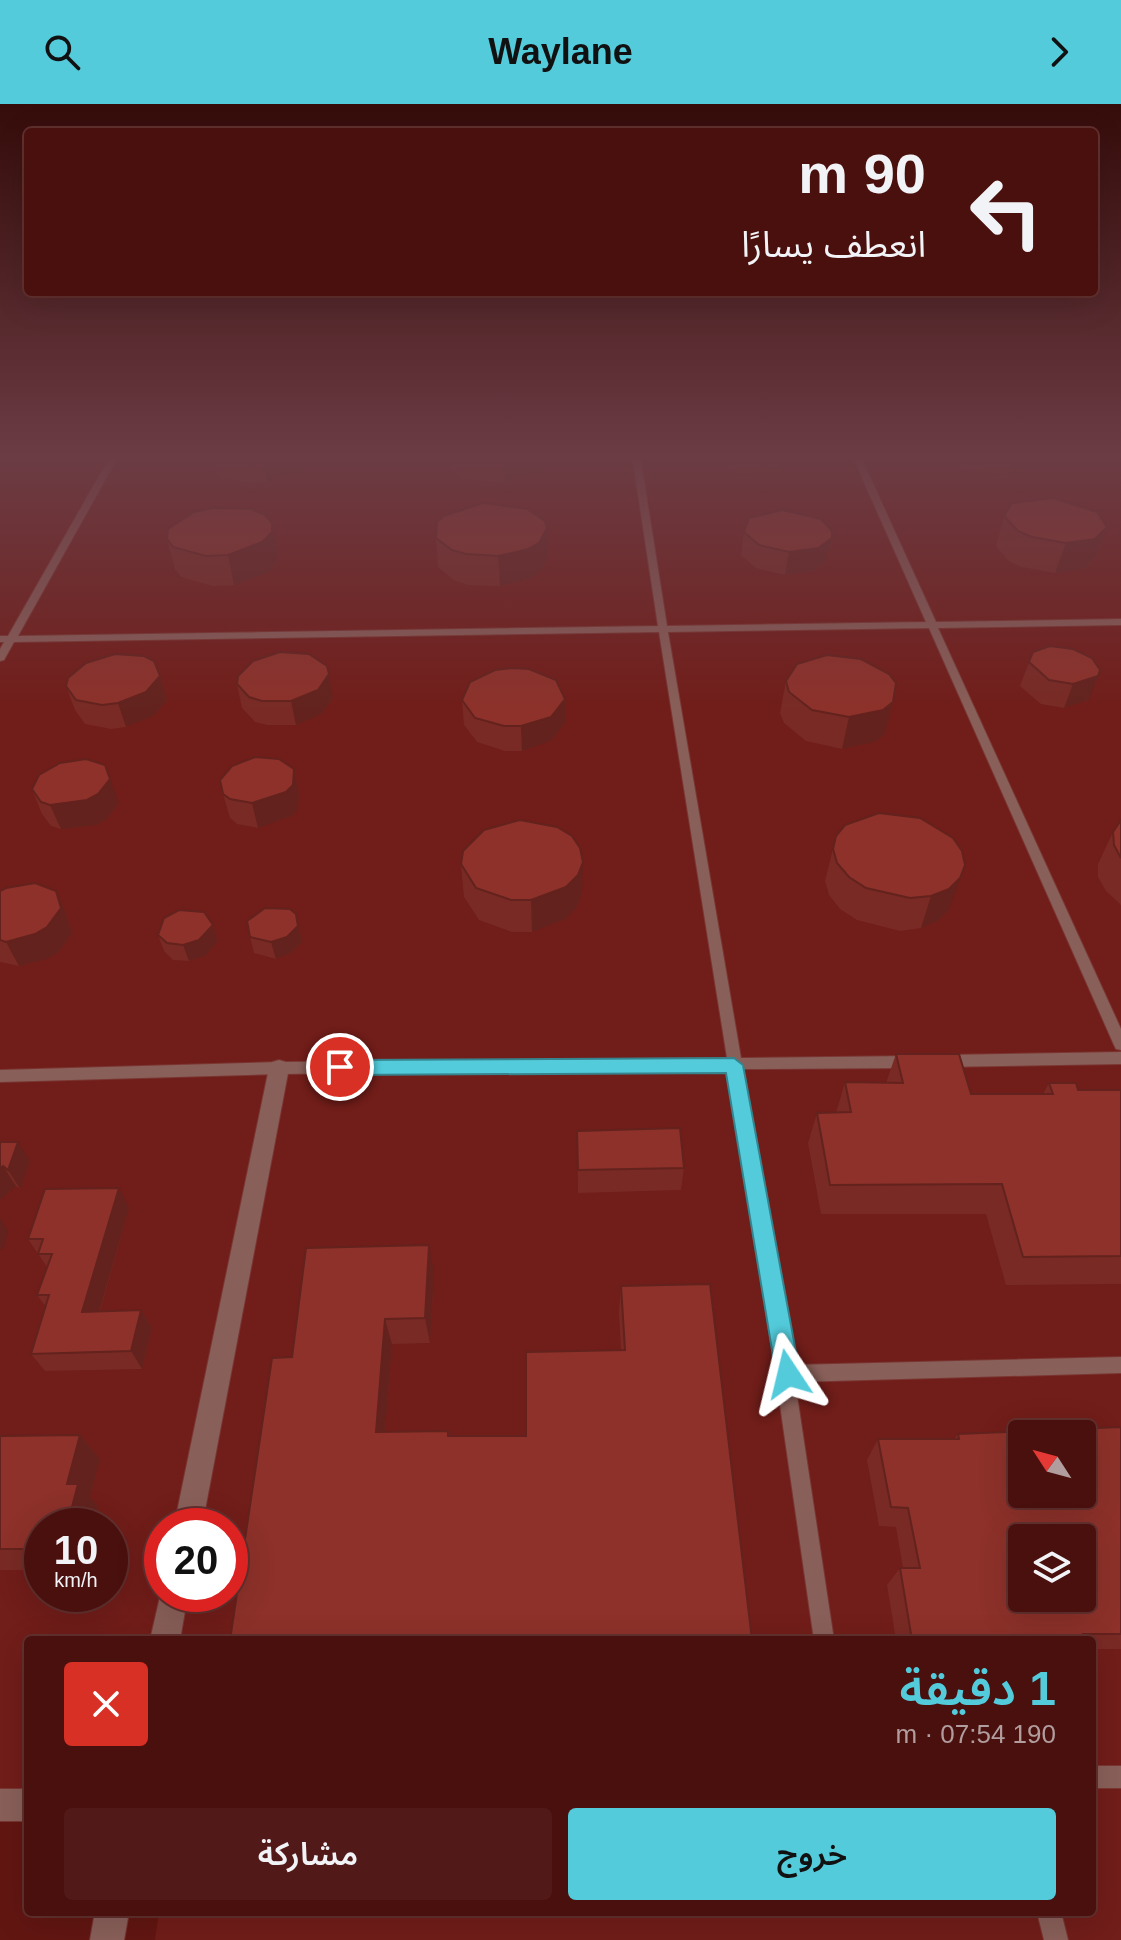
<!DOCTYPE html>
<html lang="ar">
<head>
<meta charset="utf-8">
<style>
	:root { --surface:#4a100e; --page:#511917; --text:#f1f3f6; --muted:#b29d9e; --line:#61302e; --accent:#53cbdb }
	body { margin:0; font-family:Arial,"Noto Sans Arabic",sans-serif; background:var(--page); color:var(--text); direction:rtl; height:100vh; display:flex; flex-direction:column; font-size:30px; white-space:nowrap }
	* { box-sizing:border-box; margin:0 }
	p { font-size:26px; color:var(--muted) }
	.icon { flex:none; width:44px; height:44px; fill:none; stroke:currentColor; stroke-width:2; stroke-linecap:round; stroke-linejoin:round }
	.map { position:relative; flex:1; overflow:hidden; direction:ltr }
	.panel { position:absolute; left:24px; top:1532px; width:1072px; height:280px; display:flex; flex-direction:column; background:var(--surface); border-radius:8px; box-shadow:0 8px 32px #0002,0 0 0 2px var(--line); direction:rtl }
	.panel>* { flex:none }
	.top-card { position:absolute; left:24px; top:24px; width:1074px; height:168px; border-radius:8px; box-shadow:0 8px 32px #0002,0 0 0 2px var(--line); direction:rtl; background:#4a100e; color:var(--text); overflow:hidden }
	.needle { width:52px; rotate:306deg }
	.fabs { position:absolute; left:1008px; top:1316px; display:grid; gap:16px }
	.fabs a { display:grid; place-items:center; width:88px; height:88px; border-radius:8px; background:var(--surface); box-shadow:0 8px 32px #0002,0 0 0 2px var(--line); font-size:40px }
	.speed { position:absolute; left:24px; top:1404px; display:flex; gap:16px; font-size:40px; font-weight:700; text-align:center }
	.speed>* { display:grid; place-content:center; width:104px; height:104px; border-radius:50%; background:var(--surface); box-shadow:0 8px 32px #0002,0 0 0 2px var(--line); line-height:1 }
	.speed small { font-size:20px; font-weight:400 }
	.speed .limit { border:12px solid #d22; background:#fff; color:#111 }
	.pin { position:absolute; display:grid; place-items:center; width:68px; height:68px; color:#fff; margin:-34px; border:4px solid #fff; border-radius:50%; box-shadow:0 2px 8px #0007 }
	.me { position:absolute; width:88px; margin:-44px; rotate:350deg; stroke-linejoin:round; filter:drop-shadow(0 0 6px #0008) }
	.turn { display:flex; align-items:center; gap:28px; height:168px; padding:0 40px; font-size:36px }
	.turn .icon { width:104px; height:104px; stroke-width:2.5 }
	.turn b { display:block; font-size:56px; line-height:68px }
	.round { display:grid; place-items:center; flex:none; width:84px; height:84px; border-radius:8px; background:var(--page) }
	.head { display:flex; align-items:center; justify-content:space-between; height:136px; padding:0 40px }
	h1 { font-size:48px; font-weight:600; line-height:60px; color:var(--accent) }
	.primary-button { display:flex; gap:16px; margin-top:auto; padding:16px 40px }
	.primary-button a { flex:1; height:92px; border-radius:8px; background:var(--accent); color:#111; font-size:32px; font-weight:600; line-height:92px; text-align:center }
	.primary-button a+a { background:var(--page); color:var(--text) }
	header { display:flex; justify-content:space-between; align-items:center; height:104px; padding:0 40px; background:var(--accent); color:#111; font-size:36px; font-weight:600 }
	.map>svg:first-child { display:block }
	.built { fill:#711d19; fill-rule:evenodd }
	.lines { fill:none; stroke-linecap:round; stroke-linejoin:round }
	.lane-casing { stroke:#7a3632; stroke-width:2 }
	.street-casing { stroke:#7a3632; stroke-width:2 }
	.lane { fill:#895f59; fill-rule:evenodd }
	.street { fill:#895f59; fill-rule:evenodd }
	.wall { fill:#792a24 }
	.shaded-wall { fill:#63221d }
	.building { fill:#8d312a; stroke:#63221d; stroke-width:2; fill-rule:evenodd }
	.route { fill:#53cbdb; stroke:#36848e; stroke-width:2 }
</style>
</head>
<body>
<header><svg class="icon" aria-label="forward" viewBox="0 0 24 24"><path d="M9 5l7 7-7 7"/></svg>Waylane<svg class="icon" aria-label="search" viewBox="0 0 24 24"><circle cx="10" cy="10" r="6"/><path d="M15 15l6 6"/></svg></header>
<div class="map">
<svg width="1121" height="1836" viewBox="0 0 1121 1836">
	<rect width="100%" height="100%" fill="#621612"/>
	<path class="built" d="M 0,351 L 1121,351 L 1121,1836 L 155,1836 L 159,1808 L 1092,1808 L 1092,1536 L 28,1536 L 28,1684 L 0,1685 ZM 1022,1330 L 1082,1330 L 1082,1390 L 1022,1390 ZM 42,1422 L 110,1422 L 110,1490 L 42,1490 ZM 162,1422 L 230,1422 L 230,1490 L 162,1490 ZM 1022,1434 L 1082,1434 L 1082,1494 L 1022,1494 Z"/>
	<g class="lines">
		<g class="lane-casing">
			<g id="lane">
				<polygon points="111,351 119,351 18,532 658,522 632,351 640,351 667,522 926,518 852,351 860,351 936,518 1121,515 1121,521 938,524 1121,925 1121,946 1116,945 1114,941 929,524 668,528 741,954 911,952 916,954 918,958 916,962 911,964 743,965 792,1261 1121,1253 1121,1269 795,1278 834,1536 814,1536 771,1239 728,965 279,970 0,978 0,966 279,958 727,954 659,528 14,538 4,556 0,557 0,545 4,538 0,538 0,532 8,532"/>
				<polygon points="1121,948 1121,960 944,963 939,961 937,957 939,953 944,951"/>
				<rect x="1092" y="1662" width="29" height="22"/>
				<polygon points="1037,1808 1061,1808 1068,1836 1044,1836"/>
			</g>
		</g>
		<g class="street-casing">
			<g id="street">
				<polygon points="279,956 286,958 289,964 202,1422 174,1422 269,964 272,958"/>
				<polygon points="162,1484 162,1490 188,1490 180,1536 150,1536"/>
				<rect x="0" y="1685" width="28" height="32"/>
				<polygon points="95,1808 129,1808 124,1836 90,1836"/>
			</g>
		</g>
		<use href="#lane" class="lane"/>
		<use href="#street" class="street"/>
	</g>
	<g class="wall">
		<polygon points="212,351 306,351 307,357 296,368 267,378 249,379 221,372 215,366"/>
		<polygon points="448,351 547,351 547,356 545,362 530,373 504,379 464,374 450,364"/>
		<polygon points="713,351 795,351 794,357 779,368 740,369 720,361 713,352"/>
		<polygon points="943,351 1034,351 1028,363 1008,370 965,366 946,355"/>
		<polygon points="1004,412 1107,423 1096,453 1084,465 1055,469 1022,463 1009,457 996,442"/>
		<polygon points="272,419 278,448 277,458 269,468 234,481 213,482 181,473 175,465 167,435"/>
		<polygon points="744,428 832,434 827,456 814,467 785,471 756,464 741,451"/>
		<polygon points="436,434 548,454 539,469 529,475 500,482 468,481 454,476 438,463"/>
		<polygon points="1050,542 1089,596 1064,604 1041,600 1020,582 1033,548"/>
		<polygon points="160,572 167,596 154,612 126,623 111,625 85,620 75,606 66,582"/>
		<polygon points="786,577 893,598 885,630 875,638 842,645 806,637 784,619 780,609"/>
		<polygon points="237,580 333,594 322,610 296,621 267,621 255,618 242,604"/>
		<polygon points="462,596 565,619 551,637 522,647 505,647 477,638 464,621"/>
		<polygon points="294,665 299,690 298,705 292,712 258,724 237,720 230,714 223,690"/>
		<polygon points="32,685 119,699 107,715 97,721 61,725 51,722 42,710"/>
		<polygon points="1121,716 1121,801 1106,787 1098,773 1098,760 1113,728"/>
		<polygon points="845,721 949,806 938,817 921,824 900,827 857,816 840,805 829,791 825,777 836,732"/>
		<polygon points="461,760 582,790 577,803 566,815 532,828 512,828 479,816 464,793"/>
		<polygon points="0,787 56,787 67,812 72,829 59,848 47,855 19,862 0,858"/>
		<polygon points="296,810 302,838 291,849 276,855 254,849 250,833"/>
		<polygon points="213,821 218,837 205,852 189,857 173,856 164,847 158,831"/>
		<polygon points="896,950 971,990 1043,990 1049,979 1078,986 1121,986 1121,1180 1006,1181 986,1110 821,1110 808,1039 817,1009 836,1009 845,978 886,979"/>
		<polygon points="577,1027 684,1064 681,1086 578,1089"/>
		<polygon points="0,1038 30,1057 20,1085 16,1082 0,1096"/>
		<polygon points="129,1104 100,1207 141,1206 152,1224 142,1265 45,1267 31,1250 46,1203 37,1191 47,1163 28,1135"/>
		<polygon points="434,1168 430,1239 392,1240 385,1328 448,1327 449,1332 526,1332 621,1246 619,1208 621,1182 752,1536 230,1536 292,1253"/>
		<polygon points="1121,1323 1121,1545 1092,1545 1092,1536 896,1536 887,1481 900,1464 903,1464 896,1423 879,1422 867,1356 878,1335 954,1335 958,1330"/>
		<polygon points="80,1331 100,1355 90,1393 98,1402 93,1422 42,1422 42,1466 0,1466 0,1332"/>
	</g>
	<g class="shaded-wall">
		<polygon points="280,351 306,351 307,357 296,368 267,378 263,356"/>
		<polygon points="503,351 547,351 547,356 545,362 530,373 504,379"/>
		<polygon points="781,351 795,351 794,357 779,368"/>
		<polygon points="1014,351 1034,351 1028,363 1008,370"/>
		<polygon points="272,419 278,448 277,458 269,468 234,481 228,451"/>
		<polygon points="1107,423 1096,453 1084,465 1055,469 1066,439"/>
		<polygon points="547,424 548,454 539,469 529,475 500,482 498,452"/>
		<polygon points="832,434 827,456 814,467 785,471 789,448"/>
		<polygon points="329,570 333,594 322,610 296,621 291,597"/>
		<polygon points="160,572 167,596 154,612 126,623 118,599"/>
		<polygon points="1098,572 1089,596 1064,604 1073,580"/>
		<polygon points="565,595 565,619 551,637 522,647 521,622"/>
		<polygon points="893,598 885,630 875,638 842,645 849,613"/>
		<polygon points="294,665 299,690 298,705 292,712 258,724 252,699"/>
		<polygon points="110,675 119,699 107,715 97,721 61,725 50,701"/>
		<polygon points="583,758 582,790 577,803 566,815 532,828 531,796"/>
		<polygon points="960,774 949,806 938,817 921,824 931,792"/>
		<polygon points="56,787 67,812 72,829 59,848 47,855 19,862 6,838"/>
		<polygon points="296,810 302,838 291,849 276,855 271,838"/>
		<polygon points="213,821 218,837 205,852 189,857 183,841"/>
		<polygon points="18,1038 30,1057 20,1085 8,1066"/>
		<polygon points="3,1062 16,1082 0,1096 0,1065"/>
		<polygon points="119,1084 129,1104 94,1226 82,1208"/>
		<polygon points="0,1114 8,1127 4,1143 0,1146"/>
		<polygon points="429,1141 434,1168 430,1239 425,1214"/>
		<polygon points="141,1206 152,1224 142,1265 131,1247"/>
		<polygon points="385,1215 392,1240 383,1351 376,1328"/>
		<polygon points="80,1331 100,1355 90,1393 98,1402 93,1422 67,1422 67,1380"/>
	</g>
	<g class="building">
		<polygon points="217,351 280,351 263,356 244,357"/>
		<polygon points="1053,394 1097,408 1107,423 1095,435 1066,439 1032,433 1018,427 1004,412 1012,399"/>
		<polygon points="483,399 527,405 545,417 547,424 539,439 528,445 498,452 466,450 452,446 436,434 437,418 444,412"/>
		<polygon points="213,404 251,405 265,411 272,419 272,428 262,438 228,451 206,452 173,443 167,435 168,425 194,408"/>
		<polygon points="783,406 821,415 832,427 832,434 818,444 789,448 759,441 744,428 749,414"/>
		<polygon points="1050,542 1073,545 1092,554 1100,566 1098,572 1073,580 1049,576 1029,558 1033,548"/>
		<polygon points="280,548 309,550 327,562 329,570 318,586 291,597 262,597 249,593 237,580 238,572 253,557"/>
		<polygon points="115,550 144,552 154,557 160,572 146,588 118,599 102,601 76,596 66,582 68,574 86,559"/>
		<polygon points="827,551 861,555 889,570 896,579 893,598 883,606 849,613 812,606 789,588 786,577 797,560"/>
		<polygon points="512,564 529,565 556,576 565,595 551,613 521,622 504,622 475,614 462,596 470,578 495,566"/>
		<polygon points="255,653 279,655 294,665 293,681 286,688 252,699 230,695 223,690 220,676 232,662"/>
		<polygon points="86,655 105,661 110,675 98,690 87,696 50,701 41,698 32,685 39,671 60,659"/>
		<polygon points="879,709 920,714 953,734 962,747 965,761 960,774 949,785 931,792 910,794 866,784 849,773 837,759 833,745 836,732 845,721"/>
		<polygon points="520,716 557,723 572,732 580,744 583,758 578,771 566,783 531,796 511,796 476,784 461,760 463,747 484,726"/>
		<polygon points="1121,716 1121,754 1114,741 1113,728"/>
		<polygon points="35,779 56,787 61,804 47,823 35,830 6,838 0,836 0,787 6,784"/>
		<polygon points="265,804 290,805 296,810 298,822 287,833 271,838 250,833 247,817"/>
		<polygon points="179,806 204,808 213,821 199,836 183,841 167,839 158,831 164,814"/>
		<polygon points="896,950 959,950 971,990 1053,990 1049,979 1076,979 1078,986 1121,986 1121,1152 1023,1153 1002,1080 830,1081 817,1009 851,1008 845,978 903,979"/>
		<polygon points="680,1024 684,1064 578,1066 577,1027"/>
		<polygon points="0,1038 18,1038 8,1066 3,1062 0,1065"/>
		<polygon points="119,1084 82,1208 141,1206 131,1247 31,1250 49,1191 37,1191 52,1150 38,1150 43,1135 28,1135 45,1085"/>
		<polygon points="429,1141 425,1214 385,1215 376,1328 448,1327 448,1332 526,1332 526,1248 625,1246 621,1182 710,1180 752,1536 230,1536 272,1254 292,1253 306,1144"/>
		<path d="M 1121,1323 L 1121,1530 L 1083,1530 L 1084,1536 L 912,1536 L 900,1464 L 920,1464 L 908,1404 L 891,1403 L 878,1335 L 959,1335 L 958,1330 ZM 1022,1330 L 1082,1330 L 1082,1390 L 1022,1390 ZM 1022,1434 L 1082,1434 L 1082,1494 L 1022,1494 Z"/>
		<polygon points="80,1331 67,1380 78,1380 67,1422 42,1422 42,1445 0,1445 0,1332"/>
	</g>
	<linearGradient id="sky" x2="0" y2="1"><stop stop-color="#360c0a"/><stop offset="0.58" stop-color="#6b3c44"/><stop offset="1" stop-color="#6b3c44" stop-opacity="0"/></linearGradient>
	<rect width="1121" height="608" fill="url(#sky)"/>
	<polygon class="route" points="734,954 743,961 800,1270 796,1278 788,1281 780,1278 776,1270 726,969 340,971 330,963 340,956"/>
</svg>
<div class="fabs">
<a><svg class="needle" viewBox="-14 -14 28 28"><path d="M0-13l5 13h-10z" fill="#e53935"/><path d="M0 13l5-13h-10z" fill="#b29d9e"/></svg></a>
<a><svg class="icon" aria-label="layers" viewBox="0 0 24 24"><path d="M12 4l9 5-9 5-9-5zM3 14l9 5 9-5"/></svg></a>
</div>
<div class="speed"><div>10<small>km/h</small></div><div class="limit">20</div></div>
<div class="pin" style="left:340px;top:963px;background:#d93025"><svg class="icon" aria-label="arrive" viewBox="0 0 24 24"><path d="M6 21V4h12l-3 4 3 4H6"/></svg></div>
<svg class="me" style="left:788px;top:1270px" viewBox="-20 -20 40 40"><path d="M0-17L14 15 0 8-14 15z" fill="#53cbdb" stroke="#fff" stroke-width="4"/></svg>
<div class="top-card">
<div class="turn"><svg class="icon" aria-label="left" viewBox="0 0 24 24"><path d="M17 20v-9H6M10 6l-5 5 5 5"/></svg><div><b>90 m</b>انعطف يسارًا</div></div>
</div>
<section class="panel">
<div class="head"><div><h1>1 دقيقة</h1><p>190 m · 07:54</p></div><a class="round" style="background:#d93025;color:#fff"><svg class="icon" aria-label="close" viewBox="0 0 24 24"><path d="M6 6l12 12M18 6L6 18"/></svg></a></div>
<div class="primary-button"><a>خروج</a><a>مشاركة</a></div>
</section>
</div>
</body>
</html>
